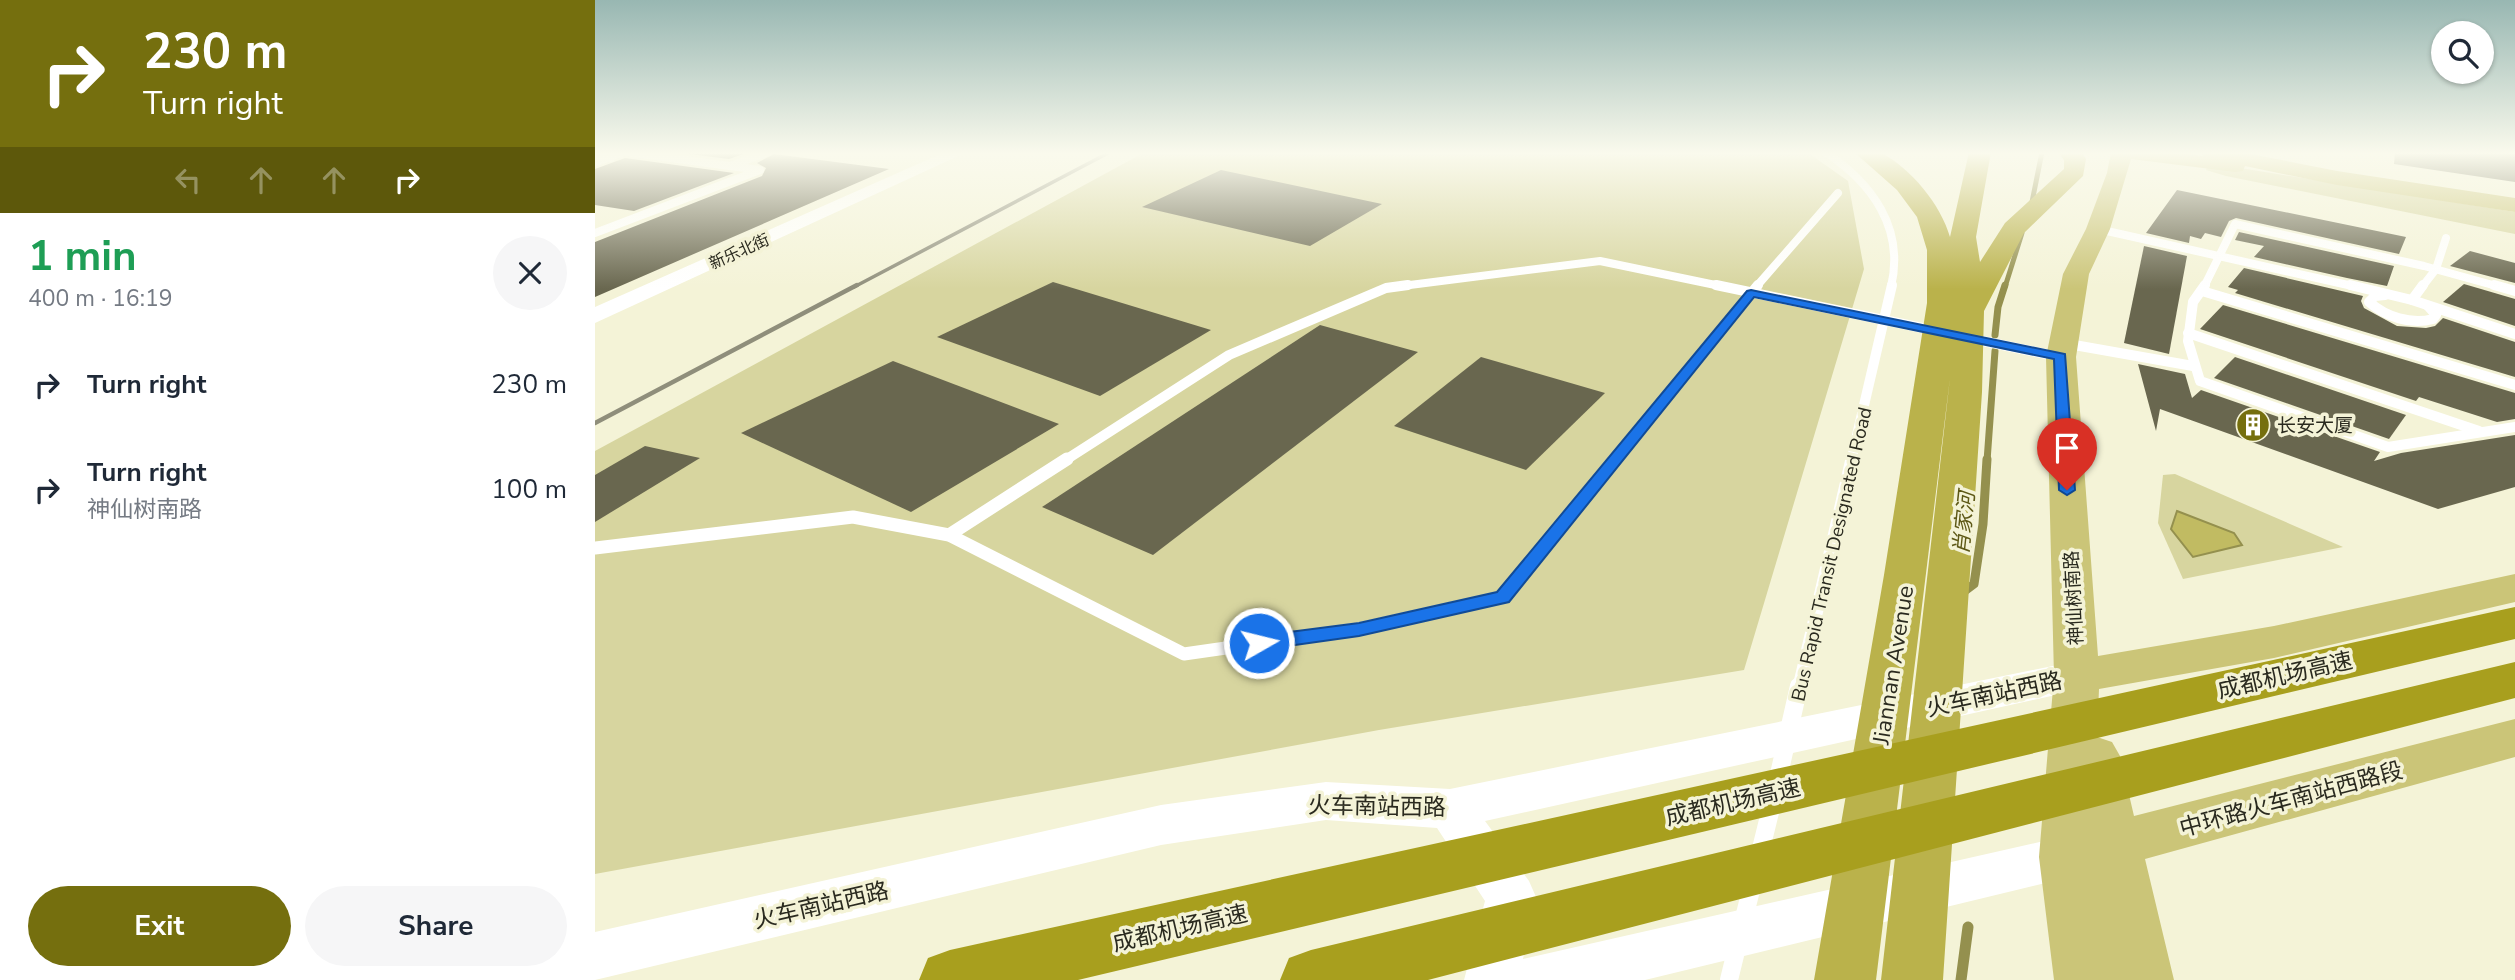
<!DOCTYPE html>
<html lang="en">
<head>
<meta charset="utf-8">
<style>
	:root { --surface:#fff; --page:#f6f6f7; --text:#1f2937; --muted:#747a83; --accent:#756f0e }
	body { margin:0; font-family:"Nunito Sans","Noto Sans SC",sans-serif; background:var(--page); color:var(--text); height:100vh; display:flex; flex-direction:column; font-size:26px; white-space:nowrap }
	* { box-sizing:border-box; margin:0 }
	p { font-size:23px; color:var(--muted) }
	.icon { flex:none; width:38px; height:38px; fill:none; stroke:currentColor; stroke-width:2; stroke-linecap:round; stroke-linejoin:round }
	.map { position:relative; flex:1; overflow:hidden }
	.sheet { display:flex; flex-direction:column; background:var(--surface); width:595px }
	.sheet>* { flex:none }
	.top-card { background:#756f0e; color:#fff; overflow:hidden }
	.fabs { position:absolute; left:1836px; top:21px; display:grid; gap:14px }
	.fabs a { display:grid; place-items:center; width:63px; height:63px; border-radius:50%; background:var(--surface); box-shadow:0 2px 5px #0004; font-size:35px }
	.pin { position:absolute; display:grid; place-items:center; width:60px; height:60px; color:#fff; margin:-72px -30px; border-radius:50% 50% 50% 0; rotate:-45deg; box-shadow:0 0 7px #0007 }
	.pin .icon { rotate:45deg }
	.me { position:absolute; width:77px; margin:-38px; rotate:82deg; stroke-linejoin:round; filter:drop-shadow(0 0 5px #0008) }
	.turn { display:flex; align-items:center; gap:24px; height:147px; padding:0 28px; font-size:32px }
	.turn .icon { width:91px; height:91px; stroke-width:2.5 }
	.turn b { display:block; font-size:49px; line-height:60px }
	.lanes { display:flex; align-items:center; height:66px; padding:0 28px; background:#0003; justify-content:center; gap:35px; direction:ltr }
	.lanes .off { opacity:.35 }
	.round { display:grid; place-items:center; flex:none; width:74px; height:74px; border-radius:37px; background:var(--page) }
	.summary { display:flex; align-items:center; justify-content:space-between; height:119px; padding:0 28px }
	h1 { font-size:42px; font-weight:700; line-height:52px; color:#1e9e55 }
	.action { display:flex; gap:14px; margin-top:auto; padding:14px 28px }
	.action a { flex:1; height:80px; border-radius:42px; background:var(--accent); color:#fff; font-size:28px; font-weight:700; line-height:80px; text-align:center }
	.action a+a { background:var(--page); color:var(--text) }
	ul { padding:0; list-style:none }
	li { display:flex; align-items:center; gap:21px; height:105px; padding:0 28px }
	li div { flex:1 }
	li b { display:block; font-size:26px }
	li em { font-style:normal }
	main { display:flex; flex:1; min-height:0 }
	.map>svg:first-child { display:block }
	.green { fill:#d7d59f }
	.water { fill:#c1bb62; stroke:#94904e; stroke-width:2 }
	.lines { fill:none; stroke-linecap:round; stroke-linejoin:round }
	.stream-far3 { stroke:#94904e; stroke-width:5 }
	.stream-far2 { stroke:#94904e; stroke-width:7 }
	.stream-far1 { stroke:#94904e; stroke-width:9 }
	.stream { stroke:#94904e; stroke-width:11 }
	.building { fill:#69674f }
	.service-far3 { stroke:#fff; stroke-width:8 }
	.service-far2 { stroke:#fff; stroke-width:10 }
	.service-far1 { stroke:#fff; stroke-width:13 }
	.service { stroke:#fff; stroke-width:18 }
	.minor { fill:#fff; fill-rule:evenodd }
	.tertiary { fill:#fff; fill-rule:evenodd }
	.secondary { fill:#fff; fill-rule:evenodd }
	.primary { fill:#cbc578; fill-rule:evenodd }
	.trunk { fill:#bab24b; fill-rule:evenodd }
	.motorway { fill:#a89f1e; fill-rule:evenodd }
	.rail-far1 { stroke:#8f8e7b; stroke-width:3.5 }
	.rail { stroke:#8f8e7b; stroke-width:4.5 }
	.route { fill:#1a73e8; stroke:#114b97; stroke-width:2 }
	.labels { text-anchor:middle; stroke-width:7; stroke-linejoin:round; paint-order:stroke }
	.far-street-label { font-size:16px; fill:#2a2a1f; stroke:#f4f3d7 }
	.poi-label { font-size:19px; fill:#2a2a1f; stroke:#f4f3d7; text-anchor:start }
	.street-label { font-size:19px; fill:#2a2a1f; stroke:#f4f3d7 }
	.water-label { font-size:21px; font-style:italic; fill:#5d5816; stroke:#f4f3d7 }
	.near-street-label { font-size:23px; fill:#2a2a1f; stroke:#f4f3d7 }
</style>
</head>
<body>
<main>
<section class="sheet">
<div class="top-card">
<div class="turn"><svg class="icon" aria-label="right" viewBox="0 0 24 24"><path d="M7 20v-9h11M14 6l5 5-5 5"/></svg><div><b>230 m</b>Turn right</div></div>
<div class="lanes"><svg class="icon off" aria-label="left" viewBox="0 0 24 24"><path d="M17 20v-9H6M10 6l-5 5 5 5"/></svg><svg class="icon off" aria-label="ahead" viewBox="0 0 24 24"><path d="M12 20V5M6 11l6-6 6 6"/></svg><svg class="icon off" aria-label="ahead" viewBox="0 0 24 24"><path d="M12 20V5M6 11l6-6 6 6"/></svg><svg class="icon" aria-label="right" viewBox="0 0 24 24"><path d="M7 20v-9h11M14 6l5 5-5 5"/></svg></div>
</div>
<div class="summary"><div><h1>1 min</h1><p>400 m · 16:19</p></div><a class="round"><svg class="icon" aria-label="close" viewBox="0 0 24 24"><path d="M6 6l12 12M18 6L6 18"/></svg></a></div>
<ul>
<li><svg class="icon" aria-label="right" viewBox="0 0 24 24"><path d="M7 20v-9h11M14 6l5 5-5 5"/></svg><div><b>Turn right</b></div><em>230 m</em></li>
<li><svg class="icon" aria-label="right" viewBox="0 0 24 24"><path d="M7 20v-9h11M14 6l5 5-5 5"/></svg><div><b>Turn right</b><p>神仙树南路</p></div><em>100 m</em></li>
</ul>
<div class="action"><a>Exit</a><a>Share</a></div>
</section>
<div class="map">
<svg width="1920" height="980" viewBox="0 0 1920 980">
	<rect width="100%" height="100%" fill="#f4f3d7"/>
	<g class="green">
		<polygon points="550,152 1212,152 1253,181 1269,269 1149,670 784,730 0,874 0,451"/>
		<polygon points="1614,163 1920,212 1920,234 1631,176 1611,170"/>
		<polygon points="1580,474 1748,547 1588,579 1563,523 1568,475"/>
	</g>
	<polygon class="water" points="1582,511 1639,533 1647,545 1598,557 1576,529"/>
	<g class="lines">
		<g class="stream-far3">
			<polyline points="1436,207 1447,152"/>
			<polyline points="1410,287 1427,233"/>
		</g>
		<g class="stream-far2">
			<polyline points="1400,335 1403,307 1410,285"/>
			<polyline points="1392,461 1400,351"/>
		</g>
		<polyline class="stream-far1" points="1367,593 1379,584 1388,524 1392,459"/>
		<polyline class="stream" points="1366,980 1373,927"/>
	</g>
	<g class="building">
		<polygon points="79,152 154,152 134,159"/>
		<polygon points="1800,152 1920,152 1920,182 1799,164"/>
		<polygon points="179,154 294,169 0,297 0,242 167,176 171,168 162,163"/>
		<polygon points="30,158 139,173 39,211 0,205 0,169"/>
		<polygon points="626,170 787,204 715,246 547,207"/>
		<polygon points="1582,190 1811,237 1804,254 1641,218 1634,221 1626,237 1610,233 1606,239 1595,236 1594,243 1551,233"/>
		<polygon points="1644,232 1799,266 1792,286 1752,278 1659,257 1669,246 1640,240"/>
		<polygon points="1549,246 1592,256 1574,354 1529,343"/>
		<polygon points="1875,251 1920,263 1920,283 1855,266"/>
		<polygon points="1649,268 1768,296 1766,301 1769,308 1802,326 1831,328 1840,326 1848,318 1920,342 1920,377 1640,293 1643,290 1633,287"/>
		<polygon points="458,282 616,330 505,396 342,337"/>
		<polygon points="1869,284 1920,299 1920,326 1848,302"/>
		<polygon points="1628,305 1920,393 1920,419 1902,422 1824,397 1821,401 1605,329"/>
		<polygon points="725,325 823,352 558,555 447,507"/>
		<polygon points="886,357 1010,393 931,470 799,426"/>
		<polygon points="1640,357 1811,415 1794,439 1619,378"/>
		<polygon points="298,361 464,424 316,512 146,433"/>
		<polygon points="1543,364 1590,374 1597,398 1606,390 1785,452 1779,461 1806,453 1920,435 1920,487 1843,509 1565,409 1561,431"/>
		<polygon points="50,446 105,458 0,522 0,475"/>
	</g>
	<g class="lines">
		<g class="service-far3">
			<polyline points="31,152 135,166"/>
			<path d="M 1230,152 C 1277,183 1310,228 1296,287"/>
			<polyline points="0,156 16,158"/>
			<polyline points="1503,229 1762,287"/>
			<polyline points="0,233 165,170 135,166 173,152"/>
			<polyline points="799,287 1005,261 1130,287"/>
			<polyline points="1161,287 1243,193"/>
			<polyline points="1609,287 1640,224 1829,266 1905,287"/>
			<polyline points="1827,287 1841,269 1851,238"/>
		</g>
		<g class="service-far2">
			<polyline points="1121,285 1342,331"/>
			<polyline points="1610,285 1598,302 1593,341 1605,381 1793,447 1920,427"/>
			<polyline points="1755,285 1817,300 1920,334"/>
			<polyline points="1899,285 1920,291"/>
			<polyline points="1607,291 1920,385"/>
			<path d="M 1790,295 L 1780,296 L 1774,302 C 1791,317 1816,325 1838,319 L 1841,315 L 1833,306"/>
			<polyline points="1817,300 1828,285"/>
			<polyline points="1593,333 1884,431"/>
			<polyline points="1373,338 1465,357"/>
			<polyline points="1468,343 1598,366"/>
			<polyline points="469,461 634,355 791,288 813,285"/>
			<polyline points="1019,461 1163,285"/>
			<polyline points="1256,461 1297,285"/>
		</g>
		<g class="service-far1">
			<polyline points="354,535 472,459"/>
			<polyline points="0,548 258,517 354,535 589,654 764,629 908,597 1020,459"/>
			<polyline points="1204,687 1257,459"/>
		</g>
		<g class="service">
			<polyline points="1182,783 1204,686"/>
			<polyline points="1164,857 1178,800"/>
			<polyline points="1148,922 1158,882"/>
			<polyline points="1134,980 1143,943"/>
		</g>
		<polygon class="minor" points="20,152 39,152 0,167 0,159"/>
		<polygon class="tertiary" points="350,152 372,152 0,323 0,307"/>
		<polygon class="secondary" points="1482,661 1497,665 1503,676 1497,687 890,821 934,881 941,897 928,959 1471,836 1488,842 1495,857 1488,872 1471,878 1050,980 869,980 890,901 842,828 731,820 566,845 0,980 0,932 566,805 731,782 855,789"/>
		<polygon class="primary" points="1516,152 1579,152 1608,156 1606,152 1646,152 1742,171 1920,198 1920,212 1742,185 1650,166 1648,171 1640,172 1536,159 1515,229 1494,274 1481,357 1503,656 1679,626 1920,574 1920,602 1679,658 1504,689 1502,737 1517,742 1525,756 1539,816 1920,719 1920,757 1550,859 1579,980 1519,980 1516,965 1519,980 1459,980 1444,857 1459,676 1451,357 1468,274 1491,229 1512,173"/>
		<path class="trunk" d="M 1259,152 C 1267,152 1279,150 1286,153 C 1316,168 1346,205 1355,237 L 1374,152 L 1396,152 L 1381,237 L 1385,262 L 1410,223 L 1469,169 L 1469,160 L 1463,152 L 1486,152 L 1491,159 L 1488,176 L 1429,233 L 1389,311 L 1387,392 L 1348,980 L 1286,980 L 1355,378 L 1281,980 L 1219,980 L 1289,575 L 1332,303 L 1332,250 L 1322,217 L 1302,190 Z"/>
		<g class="motorway">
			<polygon points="1920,607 1920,639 483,980 324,980 333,958 355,950"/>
			<polygon points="1920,662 1920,698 833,980 685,980 694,958 716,950"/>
		</g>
		<polyline class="rail-far1" points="259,287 515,152"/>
		<polyline class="rail" points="0,423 262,285"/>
	</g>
	<linearGradient id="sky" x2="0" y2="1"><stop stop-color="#98b7b2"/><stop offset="0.53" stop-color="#fafaed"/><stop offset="1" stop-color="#fafaed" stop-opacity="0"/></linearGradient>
	<rect width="1920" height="289" fill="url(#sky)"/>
	<polygon class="route" points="1156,290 1470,354 1480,490 1472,495 1464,490 1459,359 1159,297 914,602 764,636 664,650 658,648 655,643 664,636 764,623 902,592 1152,291"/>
	<defs>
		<g id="building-disc" transform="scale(1.75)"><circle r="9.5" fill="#756f0e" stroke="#f4f3d7"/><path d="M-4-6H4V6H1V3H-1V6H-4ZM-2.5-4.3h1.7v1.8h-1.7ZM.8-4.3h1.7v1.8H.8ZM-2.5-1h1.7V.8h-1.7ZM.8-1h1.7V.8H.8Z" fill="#fff"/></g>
	</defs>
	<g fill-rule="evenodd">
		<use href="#building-disc" x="1658" y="425"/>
	</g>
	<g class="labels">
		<g class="far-street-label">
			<text transform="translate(144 251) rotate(-24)" y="6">新乐北街</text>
		</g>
		<g class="poi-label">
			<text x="1682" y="432">长安大厦</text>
		</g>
		<g class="street-label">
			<text transform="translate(1236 554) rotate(-77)" y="7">Bus Rapid Transit Designated Road</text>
			<text transform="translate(1478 598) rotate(-93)" y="7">神仙树南路</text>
		</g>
		<g class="water-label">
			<text transform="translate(1369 523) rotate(-84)" y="7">肖家河</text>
		</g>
		<g class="near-street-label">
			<text transform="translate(1298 665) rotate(-81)" y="8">Jiannan Avenue</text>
			<text transform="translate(1690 675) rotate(-13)" y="8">成都机场高速</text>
			<text transform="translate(1399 694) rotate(-12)" y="8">火车南站西路</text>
			<text transform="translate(1696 799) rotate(-15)" y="8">中环路火车南站西路段</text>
			<text transform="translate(1138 802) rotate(-13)" y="8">成都机场高速</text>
			<text transform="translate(782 806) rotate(1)" y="8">火车南站西路</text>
			<text transform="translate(226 905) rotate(-13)" y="8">火车南站西路</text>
			<text transform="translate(585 928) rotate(-13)" y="8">成都机场高速</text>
		</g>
	</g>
</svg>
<div class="fabs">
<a><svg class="icon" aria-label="search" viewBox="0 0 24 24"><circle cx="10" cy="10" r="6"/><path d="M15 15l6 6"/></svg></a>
</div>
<div class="pin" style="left:1472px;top:490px;background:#d93025"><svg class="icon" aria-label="arrive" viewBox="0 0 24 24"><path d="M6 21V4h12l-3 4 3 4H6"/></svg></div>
<svg class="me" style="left:664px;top:643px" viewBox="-20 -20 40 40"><circle r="17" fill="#1a73e8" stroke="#fff" stroke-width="3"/><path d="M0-11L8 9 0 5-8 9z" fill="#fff"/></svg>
</div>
</main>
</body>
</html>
